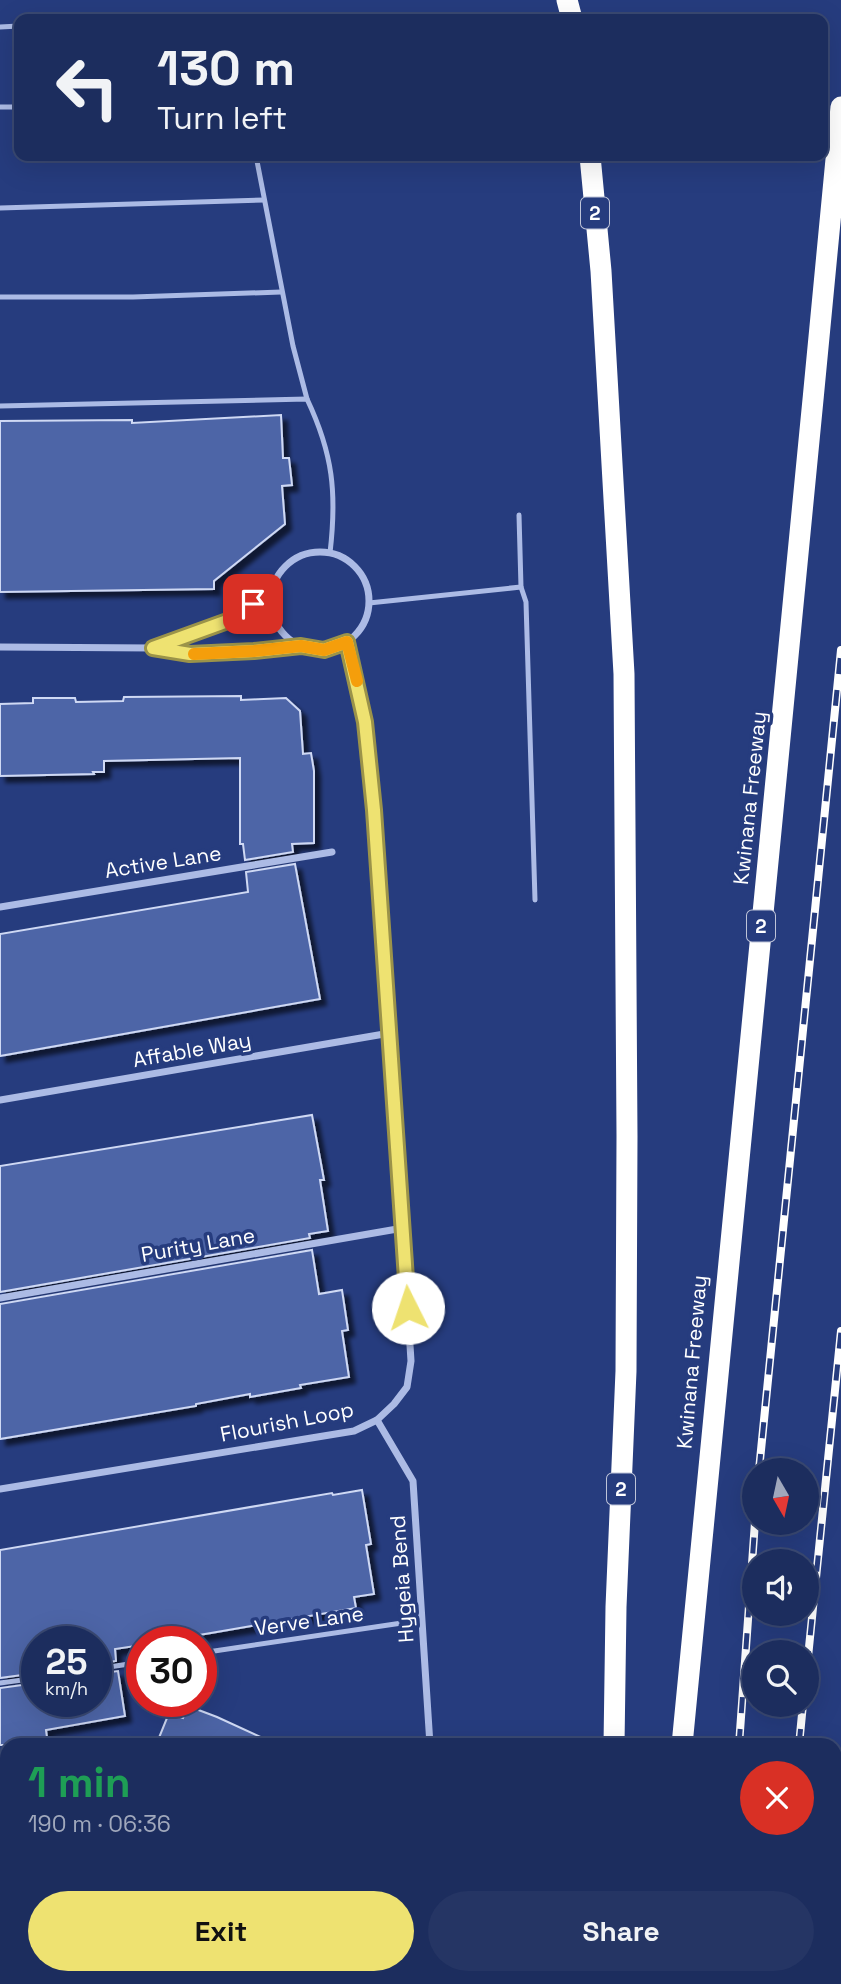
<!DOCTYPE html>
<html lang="en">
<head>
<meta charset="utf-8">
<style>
	:root { --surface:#1c2d5e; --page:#253564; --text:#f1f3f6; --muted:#a0a8bc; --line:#3a4973; --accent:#eee271 }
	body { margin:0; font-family:"Space Grotesk",sans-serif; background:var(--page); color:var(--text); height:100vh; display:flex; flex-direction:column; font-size:26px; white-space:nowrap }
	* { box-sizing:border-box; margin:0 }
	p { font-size:23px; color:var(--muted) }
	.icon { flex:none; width:38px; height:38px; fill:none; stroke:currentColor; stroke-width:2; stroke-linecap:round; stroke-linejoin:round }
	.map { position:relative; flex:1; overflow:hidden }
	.panel { position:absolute; left:0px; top:1738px; width:842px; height:247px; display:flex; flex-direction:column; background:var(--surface); border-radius:21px 21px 0 0; box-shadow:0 7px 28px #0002,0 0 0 2px var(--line) }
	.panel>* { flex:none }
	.top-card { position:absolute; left:14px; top:14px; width:814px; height:147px; border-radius:14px; box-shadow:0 7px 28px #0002,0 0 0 2px var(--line); background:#1c2d5e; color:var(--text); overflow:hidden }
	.needle { width:46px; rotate:171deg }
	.fabs { position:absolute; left:742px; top:1458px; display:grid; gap:14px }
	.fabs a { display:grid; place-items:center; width:77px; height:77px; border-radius:50%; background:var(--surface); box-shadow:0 7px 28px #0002,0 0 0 2px var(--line); font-size:35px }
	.speed { position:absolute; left:21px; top:1626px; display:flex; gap:14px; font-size:35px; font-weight:700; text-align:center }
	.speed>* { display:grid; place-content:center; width:91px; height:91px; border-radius:50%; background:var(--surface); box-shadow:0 7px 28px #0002,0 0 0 2px var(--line); line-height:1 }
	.speed small { font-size:18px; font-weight:400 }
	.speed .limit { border:10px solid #d22; background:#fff; color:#111 }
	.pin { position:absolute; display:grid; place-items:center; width:60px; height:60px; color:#fff; margin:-30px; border-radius:14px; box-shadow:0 4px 10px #0006 }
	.me { position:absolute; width:77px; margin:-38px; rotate:356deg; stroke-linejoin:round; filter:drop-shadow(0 0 5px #0008) }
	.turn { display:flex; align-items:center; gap:24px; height:147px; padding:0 28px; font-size:32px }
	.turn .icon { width:91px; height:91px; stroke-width:2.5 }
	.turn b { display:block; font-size:49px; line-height:60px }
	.round { display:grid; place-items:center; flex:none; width:74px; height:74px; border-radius:37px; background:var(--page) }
	.overview { display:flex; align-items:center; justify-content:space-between; height:119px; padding:0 28px }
	h1 { font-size:42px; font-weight:700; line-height:52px; color:#1e9e55 }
	.button { display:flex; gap:14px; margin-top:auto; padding:14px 28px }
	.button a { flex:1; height:80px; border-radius:42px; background:var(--accent); color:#111; font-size:28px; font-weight:700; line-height:80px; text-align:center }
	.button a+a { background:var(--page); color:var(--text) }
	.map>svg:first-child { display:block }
	.green { fill:#3a549c }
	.building { fill:#4e65a7; stroke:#cfd9f4; stroke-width:2; filter:url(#shadow) }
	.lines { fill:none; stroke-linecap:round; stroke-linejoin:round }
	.service { stroke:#acbbe5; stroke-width:5 }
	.minor { stroke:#acbbe5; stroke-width:7 }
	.motorway { stroke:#fff; stroke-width:21 }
	.rail-casing { stroke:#fff; stroke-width:8 }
	.rail { stroke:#263c7e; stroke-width:5; stroke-dasharray:16; stroke-linecap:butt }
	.route-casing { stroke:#9b9349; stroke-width:18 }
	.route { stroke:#eee271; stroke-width:12 }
	.slow { stroke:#f59e0b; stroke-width:12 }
	.labels { text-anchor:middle; stroke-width:7; stroke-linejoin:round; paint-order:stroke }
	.shield { fill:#263c7e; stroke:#bec4d8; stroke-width:2 }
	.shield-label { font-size:19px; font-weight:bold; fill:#fff }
	.street-label { font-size:21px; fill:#fff; stroke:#263c7e }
</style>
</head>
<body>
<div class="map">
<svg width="841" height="1984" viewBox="0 0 841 1984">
	<defs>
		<filter id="shadow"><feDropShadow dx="6" dy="6" stdDeviation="2" flood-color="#0009"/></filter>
	</defs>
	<rect width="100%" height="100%" fill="#263c7e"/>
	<polygon class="green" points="7,1957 7,1978 171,1978 178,1984 0,1984 0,1958"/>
	<g class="building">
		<polygon points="281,415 283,458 289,458 292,485 282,486 285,524 214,581 214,589 0,592 0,421 132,420 132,423"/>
		<polygon points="241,696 241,700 286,698 300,711 303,754 311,753 314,771 314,843 292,844 293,852 245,860 243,844 240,844 240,758 104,761 104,772 93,772 94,774 0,776 0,704 33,703 33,698 75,698 76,702 123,701 124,697"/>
		<polygon points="295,864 320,999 0,1056 0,934 248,892 246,872"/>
		<polygon points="312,1115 324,1180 320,1180 328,1231 309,1234 310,1238 0,1292 0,1166"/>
		<polygon points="312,1250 319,1294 342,1290 348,1330 342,1331 349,1377 300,1385 301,1388 250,1397 250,1394 196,1404 196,1406 0,1439 0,1304"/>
		<polygon points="362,1490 371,1544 366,1545 374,1594 354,1597 356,1608 211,1633 157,1642 142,1642 142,1645 115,1649 116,1661 96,1664 96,1642 37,1642 37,1673 0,1678 0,1550 332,1493 333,1495"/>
		<polygon points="118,1671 125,1716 46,1730 48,1745 0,1745 0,1688 37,1683 37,1701 96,1701 96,1674"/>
		<polygon points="188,1706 217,1717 278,1745 156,1745 169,1713 183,1718"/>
	</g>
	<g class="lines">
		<g class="service">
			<polyline points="136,19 220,15 223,19"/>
			<polyline points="0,27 19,26"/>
			<polyline points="0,107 19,107"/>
			<polyline points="256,156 293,346 307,399"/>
			<polyline points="0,208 264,200"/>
			<polyline points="0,297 133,297 281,292"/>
			<path d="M 0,406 L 307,399 C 333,454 337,493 330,553"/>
			<polyline points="521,587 526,602 535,900"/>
			<polyline points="369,603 521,587 519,515"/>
			<polyline points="201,1653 422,1620"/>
			<polyline points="96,1669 142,1662"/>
			<polyline points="0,1683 37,1678"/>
		</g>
		<g class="minor">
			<circle cx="320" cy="601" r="49"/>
			<polyline points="0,647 153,648 190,654 254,651 299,647"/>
			<polyline points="153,647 233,619 273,589"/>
			<polyline points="0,907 332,852"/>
			<polyline points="0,1100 390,1033"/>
			<polyline points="0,1298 403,1228"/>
			<polyline points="377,1420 413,1481 430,1745"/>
			<polyline points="0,1489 354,1431 377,1420 394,1404 407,1387 411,1361 387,981 374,810 365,722 347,642"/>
			<polyline points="0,1899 7,1898"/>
			<polyline points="239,1978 241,1984"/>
			<polyline points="446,1978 446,1984"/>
		</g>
		<g class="motorway">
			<polyline points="567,0 572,19"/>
			<polyline points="590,156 601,271 624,674 627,1136 626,1371 616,1607 614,1745"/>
			<path d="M 682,1745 C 731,1198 790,653 841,107"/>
			<polyline points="612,1984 612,1978"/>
			<polyline points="657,1984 658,1978"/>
		</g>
		<g class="rail-casing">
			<g id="rail">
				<polyline points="759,1470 841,650"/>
				<polyline points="807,1667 841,1331"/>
				<polyline points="739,1745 755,1522"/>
				<polyline points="799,1745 803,1704"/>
				<polyline points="722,1984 722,1978"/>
				<polyline points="774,1984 775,1978"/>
			</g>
		</g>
		<use href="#rail" class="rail"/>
	</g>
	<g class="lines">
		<g class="route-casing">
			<polyline id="route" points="253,604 233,619 153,648 190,654 254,651 301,646 324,650 347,642 365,722 374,810 408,1308"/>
		</g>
		<use href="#route" class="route"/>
		<polyline class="slow" points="194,654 254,651 301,646 324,650 347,642 357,681"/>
	</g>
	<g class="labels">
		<g class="shield">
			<rect x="581" y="197.5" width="28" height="31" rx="5"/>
			<rect x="747" y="910.5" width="28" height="31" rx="5"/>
			<rect x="607" y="1473.5" width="28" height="31" rx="5"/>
		</g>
		<g class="shield-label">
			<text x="595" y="220">2</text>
			<text x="761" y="933">2</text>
			<text x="621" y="1496">2</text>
		</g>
		<g class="street-label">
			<text transform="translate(750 798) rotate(-84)" y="7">Kwinana Freeway</text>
			<text transform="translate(163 862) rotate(-9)" y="7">Active Lane</text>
			<text transform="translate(192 1050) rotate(-10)" y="7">Affable Way</text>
			<text transform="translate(198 1245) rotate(-10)" y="7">Purity Lane</text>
			<text transform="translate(692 1362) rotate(-85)" y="7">Kwinana Freeway</text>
			<text transform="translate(287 1422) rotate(-11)" y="7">Flourish Loop</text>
			<text transform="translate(402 1579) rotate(-94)" y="7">Hygeia Bend</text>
			<text transform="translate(309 1621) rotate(-8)" y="7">Verve Lane</text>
		</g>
	</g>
</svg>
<div class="fabs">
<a><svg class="needle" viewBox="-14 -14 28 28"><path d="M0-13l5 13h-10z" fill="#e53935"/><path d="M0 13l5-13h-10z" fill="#a0a8bc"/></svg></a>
<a><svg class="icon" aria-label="sound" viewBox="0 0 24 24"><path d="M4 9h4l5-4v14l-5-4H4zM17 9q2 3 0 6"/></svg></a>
<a><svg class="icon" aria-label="search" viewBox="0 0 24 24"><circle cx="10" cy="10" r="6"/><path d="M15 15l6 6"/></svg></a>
</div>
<div class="speed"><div>25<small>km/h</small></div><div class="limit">30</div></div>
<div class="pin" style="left:253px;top:604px;background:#d93025"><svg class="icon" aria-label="arrive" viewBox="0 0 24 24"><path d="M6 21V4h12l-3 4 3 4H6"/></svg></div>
<svg class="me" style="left:408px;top:1308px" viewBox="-20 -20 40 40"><circle r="19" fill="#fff"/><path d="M0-13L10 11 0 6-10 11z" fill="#eee271"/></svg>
<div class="top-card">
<div class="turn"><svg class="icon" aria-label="left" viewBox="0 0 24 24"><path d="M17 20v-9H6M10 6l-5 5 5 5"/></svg><div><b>130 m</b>Turn left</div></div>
</div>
<section class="panel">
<div class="overview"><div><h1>1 min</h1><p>190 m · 06:36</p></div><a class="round" style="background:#d93025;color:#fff"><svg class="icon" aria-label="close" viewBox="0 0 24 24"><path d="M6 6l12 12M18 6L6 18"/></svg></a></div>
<div class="button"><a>Exit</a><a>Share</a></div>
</section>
</div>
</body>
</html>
